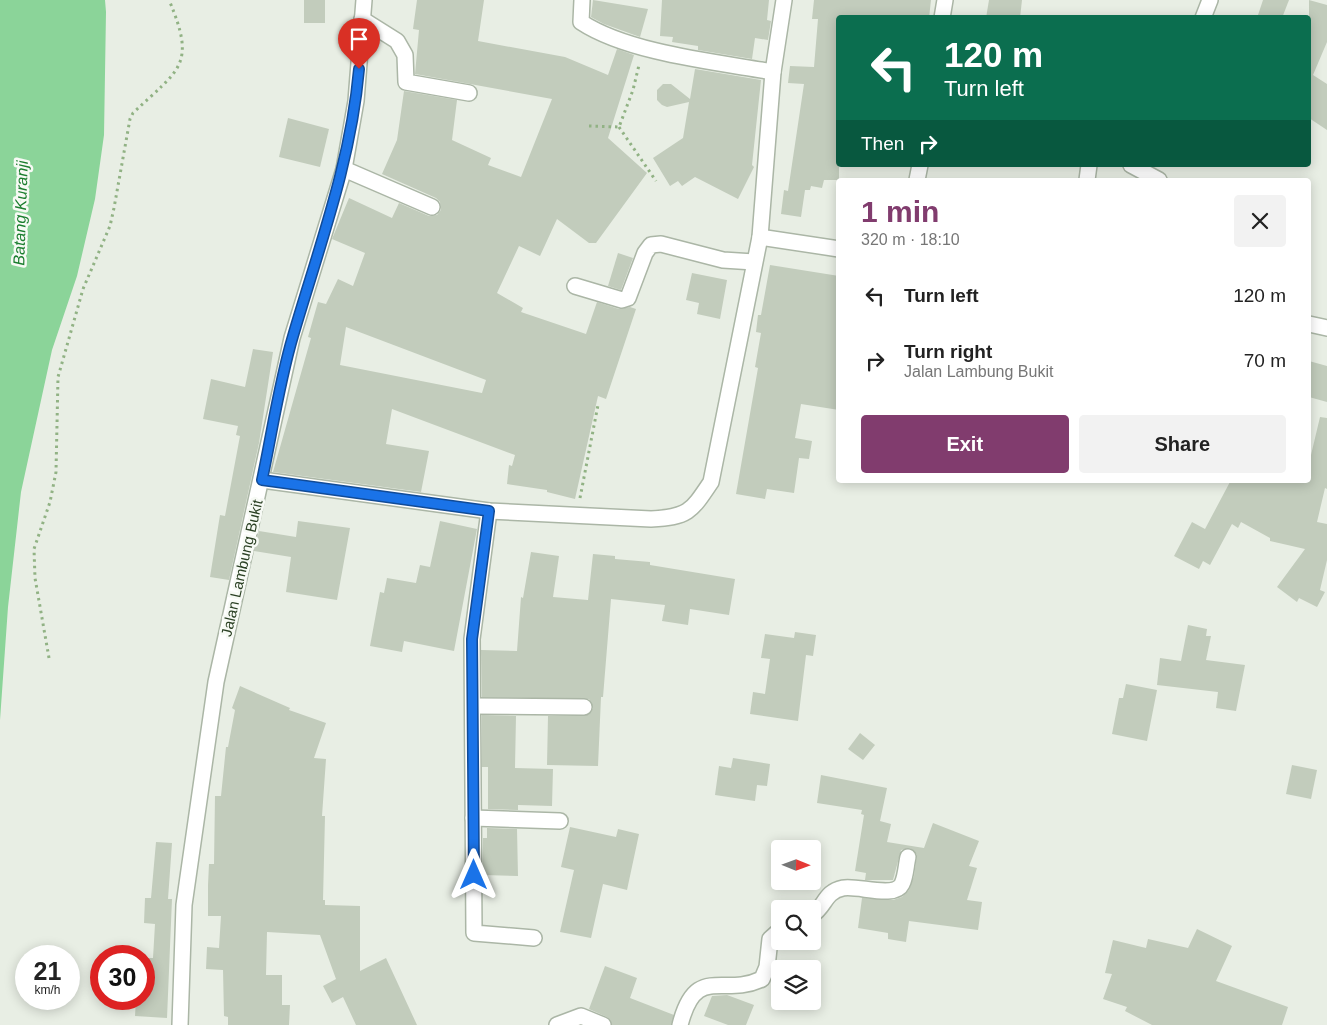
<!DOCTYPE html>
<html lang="en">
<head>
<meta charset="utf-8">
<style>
	:root { --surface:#fff; --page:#f2f2f2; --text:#222; --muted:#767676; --accent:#813c6e }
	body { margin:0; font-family:Arial,sans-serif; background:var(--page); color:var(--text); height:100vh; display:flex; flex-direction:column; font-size:19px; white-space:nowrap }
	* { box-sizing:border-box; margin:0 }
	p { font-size:16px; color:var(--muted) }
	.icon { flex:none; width:28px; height:28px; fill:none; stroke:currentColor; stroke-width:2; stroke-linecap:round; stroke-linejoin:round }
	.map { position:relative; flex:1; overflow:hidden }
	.sheet { position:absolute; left:836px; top:178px; width:475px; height:305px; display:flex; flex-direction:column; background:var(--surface); border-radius:5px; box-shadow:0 2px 12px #0003 }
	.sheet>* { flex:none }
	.hud { position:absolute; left:836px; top:15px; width:475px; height:152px; border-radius:5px; box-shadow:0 2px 12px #0003; background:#0b6e4f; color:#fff; overflow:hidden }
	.needle { width:32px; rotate:91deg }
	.controls { position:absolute; left:771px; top:840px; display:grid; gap:10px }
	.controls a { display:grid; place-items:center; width:50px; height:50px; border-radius:5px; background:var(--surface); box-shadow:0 2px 12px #0003; font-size:25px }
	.speed { position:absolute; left:15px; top:945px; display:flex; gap:10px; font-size:25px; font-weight:700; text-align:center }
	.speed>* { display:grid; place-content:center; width:65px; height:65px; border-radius:50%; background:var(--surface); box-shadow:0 2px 12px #0003; line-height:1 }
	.speed small { font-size:12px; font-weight:400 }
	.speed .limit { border:8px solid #d22; background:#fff; color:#111 }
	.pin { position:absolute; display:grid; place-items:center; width:42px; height:42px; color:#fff; margin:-51px -21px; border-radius:50% 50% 50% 0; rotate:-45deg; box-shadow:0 0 5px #0007 }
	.pin .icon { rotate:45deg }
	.me { position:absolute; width:55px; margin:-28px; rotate:0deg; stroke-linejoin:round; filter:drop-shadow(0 0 4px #0008) }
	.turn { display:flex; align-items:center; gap:18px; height:105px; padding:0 25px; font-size:22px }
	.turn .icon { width:65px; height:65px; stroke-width:2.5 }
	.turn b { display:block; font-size:35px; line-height:42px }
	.then { display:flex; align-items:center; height:48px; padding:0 25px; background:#0003; gap:10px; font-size:19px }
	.round { display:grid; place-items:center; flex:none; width:52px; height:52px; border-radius:5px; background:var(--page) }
	.overview { display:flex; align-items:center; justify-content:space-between; height:85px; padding:0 25px }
	h1 { font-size:30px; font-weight:600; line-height:38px; color:var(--accent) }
	.cta { display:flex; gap:10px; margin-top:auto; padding:10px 25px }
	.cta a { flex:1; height:58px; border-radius:5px; background:var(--accent); color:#fff; font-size:20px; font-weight:600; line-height:58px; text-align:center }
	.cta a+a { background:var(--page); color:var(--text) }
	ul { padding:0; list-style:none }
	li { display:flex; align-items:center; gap:15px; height:65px; padding:0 25px }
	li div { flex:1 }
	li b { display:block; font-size:19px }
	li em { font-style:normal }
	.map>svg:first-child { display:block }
	.water { fill:#8bd499 }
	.building { fill:#c2ccbc; fill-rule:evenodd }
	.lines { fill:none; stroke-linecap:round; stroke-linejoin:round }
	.minor-casing { stroke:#abb6a6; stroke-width:18 }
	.tertiary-casing { stroke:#abb6a6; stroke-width:18 }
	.path { stroke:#91b284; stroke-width:3; stroke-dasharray:2.5 4; stroke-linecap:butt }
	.minor { stroke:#fff; stroke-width:15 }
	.tertiary { stroke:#fff; stroke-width:15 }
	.route-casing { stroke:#114b97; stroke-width:12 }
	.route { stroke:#1a73e8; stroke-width:9 }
	.labels { text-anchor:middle; stroke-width:5; stroke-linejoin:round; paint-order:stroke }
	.street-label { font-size:15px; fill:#2a4023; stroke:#f7faf5 }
	.water-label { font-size:16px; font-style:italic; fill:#1b7e2f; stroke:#f7faf5 }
</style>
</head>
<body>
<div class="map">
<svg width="1327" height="1025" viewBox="0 0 1327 1025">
	<rect width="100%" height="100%" fill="#e8eee4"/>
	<polygon class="water" points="0,0 105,0 106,12 104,135 95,199 77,276 52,350 21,492 8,607 0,720"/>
	<g class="building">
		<rect x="304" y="0" width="21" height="23"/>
		<path d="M 417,0 L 484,0 L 478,41 L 565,57 L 608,75 L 617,49 L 634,55 L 608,138 L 647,173 L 596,243 L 589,243 L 557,219 L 540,256 L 519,246 L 497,293 L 523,308 L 521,312 L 586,334 L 597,302 L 619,309 L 630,307 L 636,309 L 606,399 L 598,396 L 575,499 L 547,492 L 547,490 L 507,484 L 509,465 L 512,466 L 515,455 L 392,409 L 386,444 L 429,451 L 421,492 L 273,472 L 311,338 L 308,337 L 318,302 L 326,304 L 338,279 L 353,286 L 365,253 L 332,239 L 349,198 L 392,218 L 399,203 L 429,216 L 437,215 L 441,210 L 440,202 L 436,198 L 382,174 L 397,140 L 404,91 L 457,100 L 452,140 L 491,158 L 488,165 L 521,177 L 552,99 L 415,74 L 419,30 L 413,29 ZM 346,327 L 486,380 L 482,393 L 340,365 Z"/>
		<polygon points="593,0 648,9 640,37 604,24 591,17"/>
		<polygon points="662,0 769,0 767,20 771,21 768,40 755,38 752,59 698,50 698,46 672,42 673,37 660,36"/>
		<polygon points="814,0 931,0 929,18 839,18 839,180 824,180 822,188 811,186 810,190 805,190 801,217 781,214 784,190 788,191 804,84 788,83 790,66 814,67 818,19 812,19"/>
		<polygon points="989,0 1022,0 1020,18 986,18"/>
		<polygon points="1263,0 1289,0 1282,18 1257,18"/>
		<polygon points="1309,0 1327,5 1327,42 1313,75 1327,84 1327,130 1309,118"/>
		<polygon points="695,69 761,80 752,165 754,167 738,199 695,177 682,186 678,181 670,186 653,158 683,138 689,102 667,107 662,105 657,100 657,90 663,84 671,84 690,99"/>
		<polygon points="288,118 329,129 320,167 279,157"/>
		<polygon points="618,253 633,258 621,290 608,286"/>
		<polygon points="770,265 839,276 839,410 801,404 795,438 812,441 809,459 799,458 794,493 767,489 765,499 736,494 758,368 755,367 761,333 756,332 758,315 761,315"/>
		<polygon points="692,273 727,280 720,319 697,314 699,303 686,300"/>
		<polygon points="253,349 273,352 259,443 229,580 210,577 220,515 225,516 240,436 236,435 238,426 203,419 211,379 245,387"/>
		<polygon points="1309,361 1327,366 1327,402 1309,397"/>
		<polygon points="1320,417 1327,418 1327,489 1325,488 1317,522 1327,524 1327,560 1320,590 1325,592 1317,607 1299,598 1297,602 1277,587 1305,549 1270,541 1270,538 1241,522 1238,528 1232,524 1210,565 1203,561 1199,569 1174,556 1192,522 1205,529 1231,480 1309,480 1309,455 1311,455"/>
		<polygon points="298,521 350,528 337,600 286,592 291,557 254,551 259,531 296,537"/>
		<polygon points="440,521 477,529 454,651 404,641 402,652 370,646 380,592 384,593 387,578 416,583 420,565 430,567"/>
		<polygon points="531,552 559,556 553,597 588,600 593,554 615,556 615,559 650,562 650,565 735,579 729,615 690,609 688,625 662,621 665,605 611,599 603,697 601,697 598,766 547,765 548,716 588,715 593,708 589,699 482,697 481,650 517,651 521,597 523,598"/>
		<polygon points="1188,625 1207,629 1206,636 1211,636 1206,660 1245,665 1236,711 1216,708 1218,692 1157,685 1160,658 1181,661"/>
		<polygon points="795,632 816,635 813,656 806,655 798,721 750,714 753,692 765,694 770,659 761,658 765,634 794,638"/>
		<polygon points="1126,684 1157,690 1147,741 1112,734 1119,698 1123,698"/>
		<polygon points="240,686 290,708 289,710 326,723 314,758 326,759 322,816 325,816 323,900 325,900 325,905 360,906 360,971 386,958 417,1025 356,1025 343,997 332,1003 323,986 336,979 320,935 267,932 266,975 282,975 282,1005 290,1005 289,1025 228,1025 228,1017 224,1016 223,970 206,969 207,947 219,948 221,916 208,916 208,885 209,864 214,864 215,796 221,796 226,747 228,747 235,710 232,708"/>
		<polygon points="482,715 516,716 515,768 553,769 552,806 518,805 518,810 488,809 488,767 482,767"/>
		<polygon points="860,733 875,745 863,760 848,749"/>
		<polygon points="733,758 770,764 767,786 757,785 755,801 715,795 719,766 731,768"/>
		<polygon points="1292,765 1317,770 1311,799 1286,794"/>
		<polygon points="821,775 887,788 880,821 891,824 887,842 924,848 933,823 979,841 969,866 977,868 967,900 982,902 978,930 909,921 906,942 888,939 888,933 858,928 862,898 893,900 902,897 909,890 914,876 917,855 910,848 901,850 893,880 865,880 866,873 855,871 864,815 861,814 862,810 817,803"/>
		<polygon points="570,827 616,837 618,829 639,834 627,890 603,884 591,938 560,932 574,870 561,867"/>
		<polygon points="487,828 517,829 518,876 483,875 483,838 487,838"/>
		<polygon points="156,842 172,843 168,899 172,899 167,1018 135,1016 136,999 144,999 144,958 153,958 155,924 144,923 145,898 151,898"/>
		<polygon points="1197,929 1232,946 1216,981 1288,1007 1282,1025 1152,1025 1125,1011 1127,1007 1103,999 1112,974 1105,973 1113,940 1146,948 1148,939 1188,948"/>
		<polygon points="605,966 637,978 630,998 674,1015 671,1025 612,1025 607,1017 589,1009"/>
		<polygon points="727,995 754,1005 746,1025 728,1025 704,1016 712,996"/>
	</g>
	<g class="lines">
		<g class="minor-casing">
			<g id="minor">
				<path d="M 582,0 L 581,22 C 628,53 716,62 773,72"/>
				<polyline points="942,18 945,0"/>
				<polyline points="1203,18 1210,0"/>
				<polyline points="362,19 397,41 405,55 406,82 469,93"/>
				<polyline points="1131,165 1159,180"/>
				<polyline points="344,169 432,207"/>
				<polyline points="917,180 920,165"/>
				<polyline points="1087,180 1089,165"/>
				<polyline points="760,237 839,249"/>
				<polyline points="575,286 622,300 628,298 645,253 651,245 661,244 723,260 754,262"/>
				<polyline points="1309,324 1327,328"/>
				<path d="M 262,480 L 489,511 L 651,519 C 688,517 691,512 711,482 L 760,237 L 773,72 L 784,0"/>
				<polyline points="489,511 472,639 474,933 534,938"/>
				<polyline points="473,706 584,707"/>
				<polyline points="473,818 560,821"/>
				<path d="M 812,915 C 826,906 824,892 843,888 C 858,885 895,899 902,884 C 906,876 906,865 908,857"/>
				<polyline points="557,1025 581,1016 603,1025"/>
				<path d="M 680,1025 C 696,963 722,998 762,979 L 767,967 L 770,939 L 780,930"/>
			</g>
		</g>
		<g class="tertiary-casing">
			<polyline id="tertiary" points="180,1025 184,905 216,682 292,338 344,169 356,101 364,0"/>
		</g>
		<g class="path">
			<polyline points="589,126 619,127 633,90 639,65"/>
			<polyline points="619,127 656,181"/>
			<polyline points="580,498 598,405"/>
			<path d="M 49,658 L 35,578 L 34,549 L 50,502 L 56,472 L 58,377 L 83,289 L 110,226 L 114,208 L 130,119 L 133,113 C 179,69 197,66 169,0"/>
		</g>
		<use href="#minor" class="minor"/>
		<use href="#tertiary" class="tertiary"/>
	</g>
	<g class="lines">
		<g class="route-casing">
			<path id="route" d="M 359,69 C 351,162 319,247 293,336 C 279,383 272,433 262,480 L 489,511 L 472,639 L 474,875"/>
		</g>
		<use href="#route" class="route"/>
	</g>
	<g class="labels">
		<g class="street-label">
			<text transform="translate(242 568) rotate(-77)" y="5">Jalan Lambung Bukit</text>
		</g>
		<g class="water-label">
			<text transform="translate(20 213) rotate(-88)" y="6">Batang Kuranji</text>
		</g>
	</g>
</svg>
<div class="controls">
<a><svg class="needle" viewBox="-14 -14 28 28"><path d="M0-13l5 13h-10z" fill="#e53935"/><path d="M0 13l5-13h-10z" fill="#767676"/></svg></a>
<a><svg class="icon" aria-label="search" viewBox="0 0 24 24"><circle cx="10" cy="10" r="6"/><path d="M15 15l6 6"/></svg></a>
<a><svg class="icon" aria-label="layers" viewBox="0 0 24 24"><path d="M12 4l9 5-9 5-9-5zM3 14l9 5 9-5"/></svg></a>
</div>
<div class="speed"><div>21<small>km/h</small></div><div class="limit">30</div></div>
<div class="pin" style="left:359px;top:69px;background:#d93025"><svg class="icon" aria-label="arrive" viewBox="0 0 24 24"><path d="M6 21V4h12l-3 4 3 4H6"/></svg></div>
<svg class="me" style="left:474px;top:875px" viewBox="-20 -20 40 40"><path d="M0-17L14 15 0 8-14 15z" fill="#1a73e8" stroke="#fff" stroke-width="4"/></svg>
<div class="hud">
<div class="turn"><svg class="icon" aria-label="left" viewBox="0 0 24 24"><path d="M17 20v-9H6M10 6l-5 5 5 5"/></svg><div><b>120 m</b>Turn left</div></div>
<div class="then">Then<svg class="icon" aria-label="right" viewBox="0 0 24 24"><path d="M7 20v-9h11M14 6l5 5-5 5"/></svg></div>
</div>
<section class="sheet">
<div class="overview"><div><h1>1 min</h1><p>320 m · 18:10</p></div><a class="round"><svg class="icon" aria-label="close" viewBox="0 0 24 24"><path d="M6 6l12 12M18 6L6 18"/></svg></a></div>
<ul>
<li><svg class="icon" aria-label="left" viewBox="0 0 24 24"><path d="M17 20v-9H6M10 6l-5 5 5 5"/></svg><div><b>Turn left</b></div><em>120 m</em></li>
<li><svg class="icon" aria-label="right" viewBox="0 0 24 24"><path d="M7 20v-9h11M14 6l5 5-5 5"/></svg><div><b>Turn right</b><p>Jalan Lambung Bukit</p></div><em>70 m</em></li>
</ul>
<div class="cta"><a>Exit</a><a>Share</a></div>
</section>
</div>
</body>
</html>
